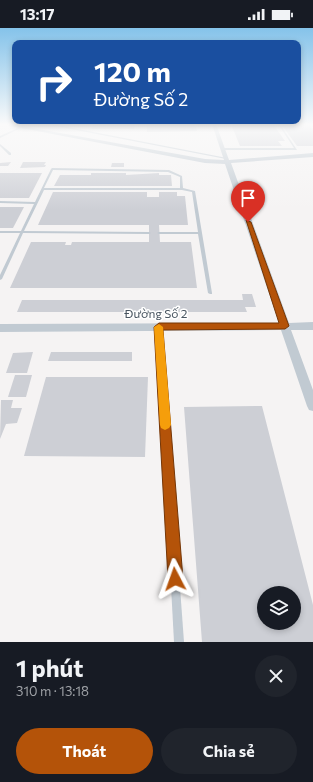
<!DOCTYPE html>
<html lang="vi">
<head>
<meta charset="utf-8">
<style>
	:root { --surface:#171b24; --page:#20242c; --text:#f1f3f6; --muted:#9ea1a6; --accent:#b45309 }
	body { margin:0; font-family:Commissioner,sans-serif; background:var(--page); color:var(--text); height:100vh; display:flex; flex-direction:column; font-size:15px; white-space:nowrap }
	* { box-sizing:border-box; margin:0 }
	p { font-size:13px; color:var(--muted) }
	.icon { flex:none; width:22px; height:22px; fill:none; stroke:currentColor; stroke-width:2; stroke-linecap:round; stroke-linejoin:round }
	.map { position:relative; height:614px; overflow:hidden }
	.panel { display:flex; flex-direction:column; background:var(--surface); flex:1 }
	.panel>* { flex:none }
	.banner { position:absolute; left:12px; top:12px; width:289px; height:84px; border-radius:8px; box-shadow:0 2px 6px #0003; background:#1a4fa0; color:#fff; overflow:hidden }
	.controls { position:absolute; left:257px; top:558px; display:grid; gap:8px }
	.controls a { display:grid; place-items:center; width:44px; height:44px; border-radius:50%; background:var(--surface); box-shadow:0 2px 6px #0003; font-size:20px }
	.pin { position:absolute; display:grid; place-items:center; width:34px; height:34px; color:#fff; margin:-41px -17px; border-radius:50% 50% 50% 0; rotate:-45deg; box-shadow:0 0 4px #0007 }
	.pin .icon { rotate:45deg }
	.me { position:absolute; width:44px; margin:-22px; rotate:356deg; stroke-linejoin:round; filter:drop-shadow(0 0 3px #0008) }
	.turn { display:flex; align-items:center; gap:14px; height:84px; padding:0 16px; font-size:18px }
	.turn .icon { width:52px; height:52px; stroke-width:2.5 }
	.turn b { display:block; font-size:28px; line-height:34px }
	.round { display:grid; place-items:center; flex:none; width:42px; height:42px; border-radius:21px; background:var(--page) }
	.head { display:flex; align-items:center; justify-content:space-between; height:68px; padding:0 16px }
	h1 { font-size:24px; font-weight:700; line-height:30px }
	.button { display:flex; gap:8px; margin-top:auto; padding:8px 16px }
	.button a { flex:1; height:46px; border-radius:24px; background:var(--accent); color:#fff; font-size:16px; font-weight:700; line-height:46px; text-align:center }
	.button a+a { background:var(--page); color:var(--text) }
	.status { display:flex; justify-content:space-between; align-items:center; height:28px; padding:0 20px; background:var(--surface); direction:ltr }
	.status svg { height:11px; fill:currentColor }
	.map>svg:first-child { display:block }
	.building { fill:#cdcfd5; fill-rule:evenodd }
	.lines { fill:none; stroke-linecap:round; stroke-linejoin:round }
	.lane { fill:#c1cad2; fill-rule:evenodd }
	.street { fill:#c1cad2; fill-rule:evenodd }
	.route { fill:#b45309; stroke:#753606 }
	.slow { fill:#f59e0b }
	.labels { text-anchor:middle; stroke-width:3; stroke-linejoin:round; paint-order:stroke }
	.street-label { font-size:12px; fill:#4a5661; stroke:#fff }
</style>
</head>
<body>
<div class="status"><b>13:17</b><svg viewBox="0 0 49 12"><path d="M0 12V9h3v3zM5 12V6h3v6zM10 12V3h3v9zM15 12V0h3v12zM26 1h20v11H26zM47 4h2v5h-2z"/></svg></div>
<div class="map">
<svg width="313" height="614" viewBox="0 0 313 614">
	<rect width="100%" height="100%" fill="#f5f3f3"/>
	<g class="building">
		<polygon points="93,96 135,96 134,101 91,101"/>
		<polygon points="147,96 195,96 197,103 147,104"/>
		<polygon points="231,96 273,96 285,113 278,113 282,118 240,118"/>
		<polygon points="281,96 309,96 313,101 313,118 297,118"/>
		<polygon points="11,134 8,138 0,138 0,135"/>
		<polygon points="23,134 46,134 44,137 46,137 45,139 20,140"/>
		<polygon points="112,135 124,135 124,139 111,139"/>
		<polygon points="0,145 42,145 29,170 0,170"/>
		<polygon points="91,145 126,145 126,147 159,145 159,147 171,147 172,158 54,158 60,147 91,147"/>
		<polygon points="53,164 147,164 147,169 159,169 159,164 177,164 177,168 185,168 188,197 159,197 160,214 191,214 197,260 10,260 31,214 66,214 65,217 71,217 72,214 149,214 149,197 38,197"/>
		<polygon points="0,179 24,179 13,200 0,200"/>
		<polygon points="242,266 252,266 256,279 245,279 247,284 17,284 22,272 243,272"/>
		<polygon points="33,324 27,345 6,345 13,325"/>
		<polygon points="51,324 132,324 132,333 48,333"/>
		<polygon points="15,347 32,347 26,369 8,369"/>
		<polygon points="46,349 148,349 145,429 24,428"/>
		<polygon points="1,372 13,372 11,380 22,380 17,395 6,396 0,411"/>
		<path d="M 262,378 L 313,577 L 313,614 L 202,614 L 184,379 ZM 264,565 L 294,565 L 294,595 L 264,595 Z"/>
	</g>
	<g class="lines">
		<g class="lane">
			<polygon points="45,96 52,96 227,130 226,131"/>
			<polygon points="278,96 280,96 297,122 223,122 222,121 223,120 294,120"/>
			<polygon points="20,99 21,100 0,110 0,108"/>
			<polygon points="0,116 11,125 11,127 9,127 0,118"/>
			<path d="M 52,140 L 169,142 L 182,148 L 183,160 L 195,163 L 212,265 L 212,266 L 210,266 L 208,265 L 198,206 L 159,206 L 157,205 L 159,204 L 198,204 L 192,164 L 182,162 L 44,162 L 24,203 L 149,204 L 151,205 L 149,206 L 23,205 L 2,251 L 0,252 L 0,247 L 20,205 L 0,205 L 0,203 L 21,203 L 34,176 L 0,175 L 0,173 L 35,174 L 51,141 ZM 53,142 L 168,144 L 180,149 L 180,160 L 44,160 Z"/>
			<polygon points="159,297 161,299 184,614 174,614 157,299"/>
		</g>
		<polygon class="street" points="0,96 10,96 205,131 224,132 212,96 216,96 229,132 313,125 313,129 231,135 289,295 313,294 313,302 291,302 313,362 313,383 309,382 307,378 281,302 0,304 0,296 279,295 225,136 205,135"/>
	</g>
	<linearGradient id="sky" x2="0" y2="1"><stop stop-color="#85c3ea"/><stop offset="0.53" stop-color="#fafafa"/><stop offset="1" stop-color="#fafafa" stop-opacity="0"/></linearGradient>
	<rect width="313" height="182" fill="url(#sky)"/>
	<polygon class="route" points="246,192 251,194 289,298 285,301 163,302 183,551 181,556 175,558 170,556 168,551 154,299 159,295 279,295"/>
	<polygon class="slow" points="159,296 163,299 171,397 169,400 165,402 161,400 160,397 154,299"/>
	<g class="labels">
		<g class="street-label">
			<text x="156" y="290">Đường Số 2</text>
		</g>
	</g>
</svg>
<div class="controls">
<a><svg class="icon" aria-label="layers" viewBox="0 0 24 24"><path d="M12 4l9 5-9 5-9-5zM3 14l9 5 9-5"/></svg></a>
</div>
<div class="pin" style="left:248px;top:194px;background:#d93025"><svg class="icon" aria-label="arrive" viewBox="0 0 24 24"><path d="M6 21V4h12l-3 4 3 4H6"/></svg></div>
<svg class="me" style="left:175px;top:551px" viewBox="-20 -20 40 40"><path d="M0-17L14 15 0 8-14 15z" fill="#b45309" stroke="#fff" stroke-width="4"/></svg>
<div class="banner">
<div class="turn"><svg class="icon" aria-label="right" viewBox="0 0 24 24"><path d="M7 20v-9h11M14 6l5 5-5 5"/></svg><div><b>120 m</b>Đường Số 2</div></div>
</div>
</div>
<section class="panel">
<div class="head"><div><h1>1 phút</h1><p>310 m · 13:18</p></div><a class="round"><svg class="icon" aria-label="close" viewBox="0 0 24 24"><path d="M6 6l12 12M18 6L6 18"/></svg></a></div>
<div class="button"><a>Thoát</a><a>Chia sẻ</a></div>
</section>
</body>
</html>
